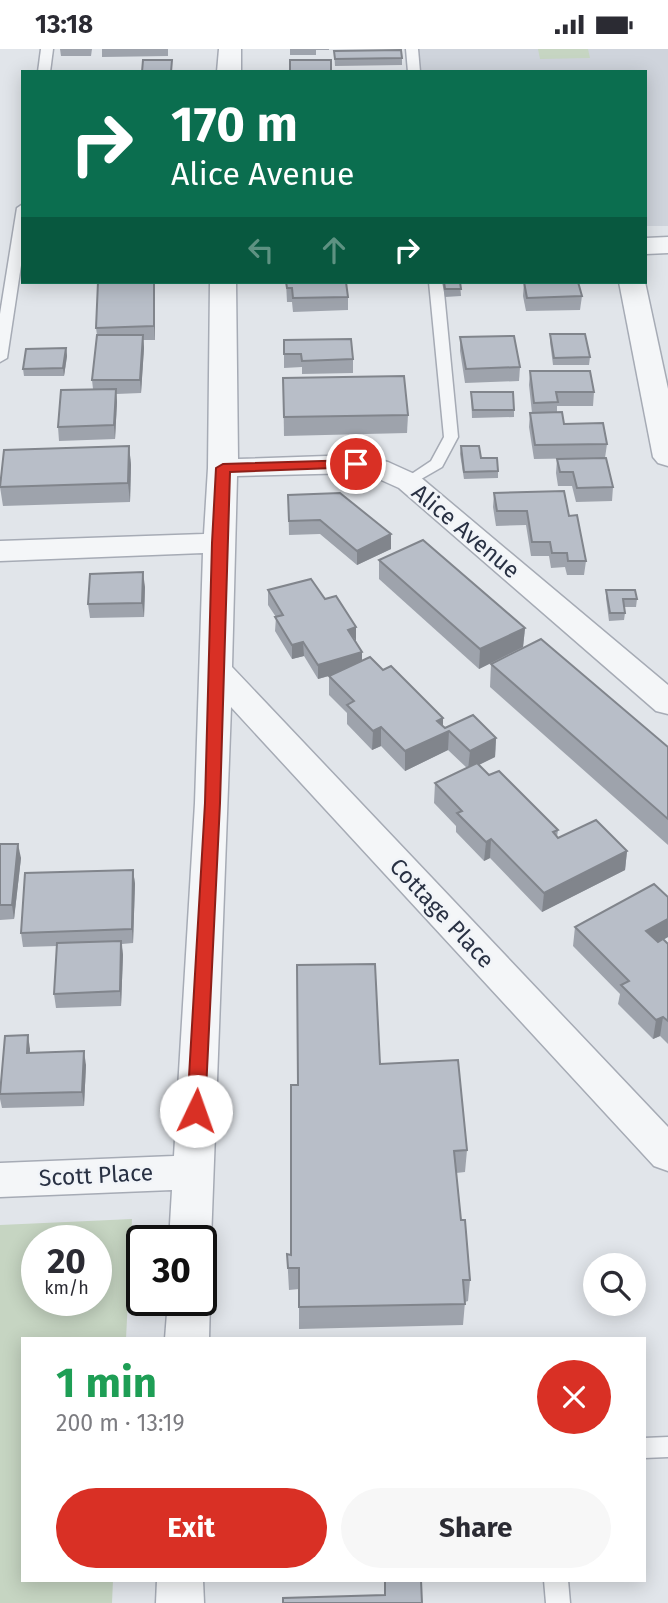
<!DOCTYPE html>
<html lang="en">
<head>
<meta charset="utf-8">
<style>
	:root { --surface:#fff; --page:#f7f7f7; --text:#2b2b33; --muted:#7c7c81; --accent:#d93025 }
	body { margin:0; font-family:"Fira Sans",sans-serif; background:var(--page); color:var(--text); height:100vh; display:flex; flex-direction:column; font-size:26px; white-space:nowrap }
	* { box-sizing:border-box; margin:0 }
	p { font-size:23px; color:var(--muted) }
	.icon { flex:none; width:38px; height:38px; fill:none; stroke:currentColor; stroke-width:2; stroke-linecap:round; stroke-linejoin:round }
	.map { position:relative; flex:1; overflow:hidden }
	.sheet { position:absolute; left:21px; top:1288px; width:625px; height:245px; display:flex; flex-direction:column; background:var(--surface); border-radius:0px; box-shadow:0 4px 18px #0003 }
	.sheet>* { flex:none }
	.banner { position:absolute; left:21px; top:21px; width:626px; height:214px; border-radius:0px; box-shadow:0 4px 18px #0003; background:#0b6e4f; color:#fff; overflow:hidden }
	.buttons { position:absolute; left:583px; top:1204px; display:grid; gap:14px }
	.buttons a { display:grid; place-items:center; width:63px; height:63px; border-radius:50%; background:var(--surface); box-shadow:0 4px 18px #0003; font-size:35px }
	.speed { position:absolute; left:21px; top:1176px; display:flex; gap:14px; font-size:35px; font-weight:700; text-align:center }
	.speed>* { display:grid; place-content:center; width:91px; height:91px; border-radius:50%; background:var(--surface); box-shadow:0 4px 18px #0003; line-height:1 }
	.speed small { font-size:18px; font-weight:400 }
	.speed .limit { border:4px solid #111; border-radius:10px; background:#fff; color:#111 }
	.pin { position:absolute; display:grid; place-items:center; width:60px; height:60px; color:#fff; margin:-30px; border:4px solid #fff; border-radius:50%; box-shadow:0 2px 7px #0007 }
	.me { position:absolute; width:77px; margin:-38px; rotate:3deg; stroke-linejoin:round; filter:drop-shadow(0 0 5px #0008) }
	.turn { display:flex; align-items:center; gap:24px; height:147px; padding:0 35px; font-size:32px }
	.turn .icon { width:91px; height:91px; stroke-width:2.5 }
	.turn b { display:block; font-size:49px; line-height:60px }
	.lanes { display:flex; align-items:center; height:66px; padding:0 35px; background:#0003; justify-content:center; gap:35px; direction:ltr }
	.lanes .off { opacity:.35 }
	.round { display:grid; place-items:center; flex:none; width:74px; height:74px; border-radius:37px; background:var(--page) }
	.summary { display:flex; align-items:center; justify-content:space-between; height:119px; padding:0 35px }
	h1 { font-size:42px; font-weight:700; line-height:52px; color:#1e9e55 }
	.action { display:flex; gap:14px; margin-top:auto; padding:14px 35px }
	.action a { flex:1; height:80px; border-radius:42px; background:var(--accent); color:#fff; font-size:28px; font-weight:700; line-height:80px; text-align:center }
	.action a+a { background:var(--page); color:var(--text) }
	.status { display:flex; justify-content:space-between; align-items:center; height:49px; padding:0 35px; background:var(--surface); direction:ltr }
	.status svg { height:19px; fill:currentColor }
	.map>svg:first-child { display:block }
	.built { fill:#cfd4dc }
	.green { fill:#c6d5c2; fill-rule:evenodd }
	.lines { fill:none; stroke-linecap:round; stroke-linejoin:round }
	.service-casing { stroke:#a6abb5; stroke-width:3 }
	.minor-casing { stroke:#a6abb5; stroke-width:3 }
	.service { fill:#f4f6f8; fill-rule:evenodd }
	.minor { fill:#f4f6f8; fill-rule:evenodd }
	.wall { fill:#9ea3ac }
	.shaded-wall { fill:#81858c }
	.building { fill:#b8bec8; stroke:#81858c; stroke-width:2 }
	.route { fill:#d93025; stroke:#8d1f18; stroke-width:2 }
	.labels { text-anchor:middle; stroke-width:5; stroke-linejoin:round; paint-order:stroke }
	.street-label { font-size:23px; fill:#293143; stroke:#f1f4f8 }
</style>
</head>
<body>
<div class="status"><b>13:18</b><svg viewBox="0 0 49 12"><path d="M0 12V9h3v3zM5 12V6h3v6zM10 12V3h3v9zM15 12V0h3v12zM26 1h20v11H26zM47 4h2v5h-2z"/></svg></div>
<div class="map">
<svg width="668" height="1554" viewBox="0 0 668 1554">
	<rect width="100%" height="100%" fill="#e1e5ea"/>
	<polygon class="built" points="418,0 668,0 668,177 646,177 646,23 421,23"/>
	<g class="green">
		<polygon points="538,0 588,0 590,9 540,10"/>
		<path d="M 132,1170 L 126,1290 L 23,1290 L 23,1531 L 113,1531 L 112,1554 L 0,1554 L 0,1176 ZM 37,1192 L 96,1192 L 96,1251 L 37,1251 Z"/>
	</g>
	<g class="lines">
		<g class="service-casing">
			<g id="service">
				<polygon points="41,0 53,0 50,23 38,23"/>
				<polygon points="406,0 418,0 420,23 408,23"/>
				<polygon points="23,155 23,203 7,309 0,313 0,265 17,159"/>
				<polygon points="429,233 443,233 458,388 442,418 409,437 402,433 404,430 431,412 444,388"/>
				<polygon points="668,1388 668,1408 644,1409 644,1389"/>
				<polygon points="544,1531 568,1531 570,1554 546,1554"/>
			</g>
		</g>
		<g class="minor-casing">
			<g id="minor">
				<polygon points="219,0 241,0 241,23 217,23"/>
				<polygon points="668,188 668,204 646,205 646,189"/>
				<polygon points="210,233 236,233 238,410 356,406 388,413 419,427 668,636 668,665 656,662 399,439 370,426 356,424 237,427 232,618 668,1078 668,1122 654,1117 231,658 211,1192 205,1205 201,1206 201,1192 169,1192 172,1141 0,1148 0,1114 174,1107 195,754 203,504 0,512 0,492 204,485 208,419"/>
				<polygon points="619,233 645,233 668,340 668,417 658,414 653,408"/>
				<polygon points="201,1237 210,1251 209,1290 165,1290 168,1251 201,1251"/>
				<polygon points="157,1531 203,1531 204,1554 156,1554"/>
			</g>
		</g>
		<use href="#service" class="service"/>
		<use href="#minor" class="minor"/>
	</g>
	<g class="wall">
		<polygon points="60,0 92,0 91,7 61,7"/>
		<polygon points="102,0 168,0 168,7 102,8"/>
		<polygon points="290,0 329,0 329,1 316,1 316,6 290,6"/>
		<polygon points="334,2 402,9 402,16 335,17"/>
		<polygon points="155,233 155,291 143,291 144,299 141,344 116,345 117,353 115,390 59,392 58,378 93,340 92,331 97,286 96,279"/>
		<polygon points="286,233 348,248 348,261 293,263 292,253 287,253"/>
		<polygon points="442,233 460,233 461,247 445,248"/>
		<polygon points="524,233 582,247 580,261 526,262 523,247"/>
		<polygon points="550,285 590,308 589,316 553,316 550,293"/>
		<polygon points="460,288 520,318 519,332 465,334 460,302"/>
		<polygon points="284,291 353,310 353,324 302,325 302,318 284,319"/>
		<polygon points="66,299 67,307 64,327 24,327 23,320"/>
		<polygon points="530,322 594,343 593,357 557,357 557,363 564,375 607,395 605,409 613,438 612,452 576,453 572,437 558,437 556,424 557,410 593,409 534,410 529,378 530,364 532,364 529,336"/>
		<polygon points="283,329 408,366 407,384 284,387"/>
		<polygon points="471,343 514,361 514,368 472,369"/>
		<polygon points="129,397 131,416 130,453 3,457 0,438"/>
		<polygon points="461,397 498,422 498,429 464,430 460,405"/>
		<polygon points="494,444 569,467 586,512 584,526 567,526 565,518 551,519 549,507 531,507 526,476 496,477 493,458"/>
		<polygon points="288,446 391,500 357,516 320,485 289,486"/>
		<polygon points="379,511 525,579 523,598 479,620 379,530"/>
		<polygon points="145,538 144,568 90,569 88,555"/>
		<polygon points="268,541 325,550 356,592 362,612 445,679 496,689 495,708 479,716 489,726 558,781 557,788 558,789 627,802 625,821 542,863 490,809 484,812 456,783 456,777 434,754 435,734 467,719 448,701 405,722 381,697 372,701 347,675 347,664 329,646 329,627 318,630 304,607 292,610 275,582 276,568 268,556"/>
		<polygon points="606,541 637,550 636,558 624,558 625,564 624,571 609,572 606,549"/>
		<polygon points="491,615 668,698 668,796 490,638"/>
		<polygon points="0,795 21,809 14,870 0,871"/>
		<polygon points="133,821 135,835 133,894 122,895 123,906 121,957 56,959 54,945 57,897 23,898 21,884"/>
		<polygon points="668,848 668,888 663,891 668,895 668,995 660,987 653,990 618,955 620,945 573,897 575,878"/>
		<polygon points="30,1000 30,1004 86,1016 84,1057 2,1059 0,1050 0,1037"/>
		<polygon points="380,1015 467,1101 465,1123 456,1124 461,1171 470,1231 468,1252 465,1253 463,1276 299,1280 299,1240 289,1241 287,1205 291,1206 298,1036"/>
	</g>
	<g class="shaded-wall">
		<polygon points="154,233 155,233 155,291 154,277"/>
		<polygon points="143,286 144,299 141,344 140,331"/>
		<polygon points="66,299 67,307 64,327 63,319"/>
		<polygon points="116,340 117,353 115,390 114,376"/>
		<polygon points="129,397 131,416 130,453 128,434"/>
		<polygon points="391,485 391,500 357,516 357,502"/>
		<polygon points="143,523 145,538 144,568 142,554"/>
		<polygon points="356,578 356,592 348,581"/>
		<polygon points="525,579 523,598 479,620 480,600"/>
		<polygon points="303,593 304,607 292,610 292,596"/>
		<polygon points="362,603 362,617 318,630 318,616"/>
		<polygon points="443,669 443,685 449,682 448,701 405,722 405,702 437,672"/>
		<polygon points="381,678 381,697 372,701 373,682"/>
		<polygon points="496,689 495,708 468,721 470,702"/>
		<polygon points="491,790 490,809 484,812 486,793"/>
		<polygon points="18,795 21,809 14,870 12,856"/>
		<polygon points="627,802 625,821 542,863 544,844"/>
		<polygon points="133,821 135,835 133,894 132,880"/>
		<polygon points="668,870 668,888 643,902 646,882"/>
		<polygon points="121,892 123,906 121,957 120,942"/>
		<polygon points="663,968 660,987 653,990 656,971"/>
		<polygon points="28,986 30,1000 29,1018 27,1004"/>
		<polygon points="84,1002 86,1016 84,1057 82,1043"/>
	</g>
	<g class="building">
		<polygon points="401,1 402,9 335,10 334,2"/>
		<polygon points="143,11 172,11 171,23 142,23"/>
		<rect x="290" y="11" width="41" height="12"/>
		<polygon points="98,233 154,233 154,277 96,279"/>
		<polygon points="286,233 346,233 348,248 293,249 292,239 287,239"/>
		<polygon points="444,233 460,233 461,240 445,240"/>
		<polygon points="524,233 578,233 582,247 527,249"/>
		<polygon points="550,285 585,285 590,308 554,309"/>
		<polygon points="97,286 143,286 140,331 92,331"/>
		<polygon points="514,287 520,318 466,320 460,288"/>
		<polygon points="351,290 353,310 302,312 301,305 284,305 284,291"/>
		<polygon points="66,299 63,319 23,320 26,300"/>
		<polygon points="530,322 590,322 594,343 556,343 558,353 534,354"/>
		<polygon points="404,327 408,366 284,368 283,329"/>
		<polygon points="116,340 114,376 58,378 61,341"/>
		<polygon points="471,343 513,343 514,361 473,361"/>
		<polygon points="562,363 564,375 603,374 607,395 535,396 530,364"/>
		<polygon points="129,397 128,434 0,438 4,401"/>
		<polygon points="461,397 479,397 481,409 497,409 498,422 464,423"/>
		<polygon points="606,409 613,438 577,439 573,423 560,423 557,410"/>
		<polygon points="564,442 569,467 577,466 586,512 568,512 567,504 552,504 550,493 532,493 527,462 497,462 494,444"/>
		<polygon points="340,444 391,485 357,502 320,471 289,472 288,446"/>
		<polygon points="423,491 525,579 480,600 379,511"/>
		<polygon points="143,523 142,554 88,555 90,525"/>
		<polygon points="311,530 325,550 336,547 356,578 348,581 362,603 318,616 303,593 292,596 275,568 283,566 268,541"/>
		<polygon points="606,541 635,541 637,550 623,550 625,564 610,564"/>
		<polygon points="541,590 668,698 668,770 491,615"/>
		<polygon points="370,608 383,621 391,617 443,669 437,672 445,679 473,666 496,689 470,702 449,682 405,702 381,678 373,682 347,656 354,652 329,627"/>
		<polygon points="477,714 489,726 499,722 558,781 553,783 558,789 596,771 627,802 544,844 491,790 486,793 457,764 462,762 435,734"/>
		<polygon points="0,795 18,795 12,856 0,856"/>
		<polygon points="133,821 132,880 21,884 25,824"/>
		<polygon points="654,835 668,848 668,870 646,882 658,893 663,890 668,895 668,972 663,968 656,971 621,936 629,932 575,878"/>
		<polygon points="121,892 120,942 54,945 57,894"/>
		<polygon points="375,915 380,1015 458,1011 467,1101 454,1102 461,1171 465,1171 470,1231 463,1231 465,1255 299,1258 299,1219 288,1219 287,1205 291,1206 291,1036 298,1036 297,916"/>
		<polygon points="28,986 27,1004 84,1002 82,1043 0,1045 5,987"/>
		<polygon points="385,1531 421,1531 422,1554 283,1554 283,1549 385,1546"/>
	</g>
	<polygon class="route" points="356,411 362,415 360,418 230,423 220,754 205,1062 202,1067 196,1069 190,1067 187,1062 205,754 212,494 216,419 223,415"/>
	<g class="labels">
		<g class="street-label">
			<text transform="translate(466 482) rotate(40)" y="8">Alice Avenue</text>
			<text transform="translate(442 864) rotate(47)" y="8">Cottage Place</text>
			<text transform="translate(96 1126) rotate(-3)" y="8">Scott Place</text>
		</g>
	</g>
</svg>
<div class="buttons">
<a><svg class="icon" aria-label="search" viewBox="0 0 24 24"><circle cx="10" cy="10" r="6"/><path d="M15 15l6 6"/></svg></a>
</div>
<div class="speed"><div>20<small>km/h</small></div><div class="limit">30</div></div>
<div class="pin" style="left:356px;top:415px;background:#d93025"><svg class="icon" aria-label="arrive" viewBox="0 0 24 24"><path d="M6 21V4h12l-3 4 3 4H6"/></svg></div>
<svg class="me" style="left:196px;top:1062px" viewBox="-20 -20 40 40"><circle r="19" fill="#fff"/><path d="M0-13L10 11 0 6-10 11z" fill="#d93025"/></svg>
<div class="banner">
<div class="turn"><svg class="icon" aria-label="right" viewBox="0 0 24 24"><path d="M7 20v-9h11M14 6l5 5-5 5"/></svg><div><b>170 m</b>Alice Avenue</div></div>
<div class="lanes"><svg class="icon off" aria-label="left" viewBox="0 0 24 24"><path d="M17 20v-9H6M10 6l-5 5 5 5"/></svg><svg class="icon off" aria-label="ahead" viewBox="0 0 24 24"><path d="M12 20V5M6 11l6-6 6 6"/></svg><svg class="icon" aria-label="right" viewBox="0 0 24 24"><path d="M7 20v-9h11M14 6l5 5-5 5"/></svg></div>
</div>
<section class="sheet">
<div class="summary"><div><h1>1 min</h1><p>200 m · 13:19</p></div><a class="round" style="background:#d93025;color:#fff"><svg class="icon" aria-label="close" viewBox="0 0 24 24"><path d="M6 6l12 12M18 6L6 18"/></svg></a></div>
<div class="action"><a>Exit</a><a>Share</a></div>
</section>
</div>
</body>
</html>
